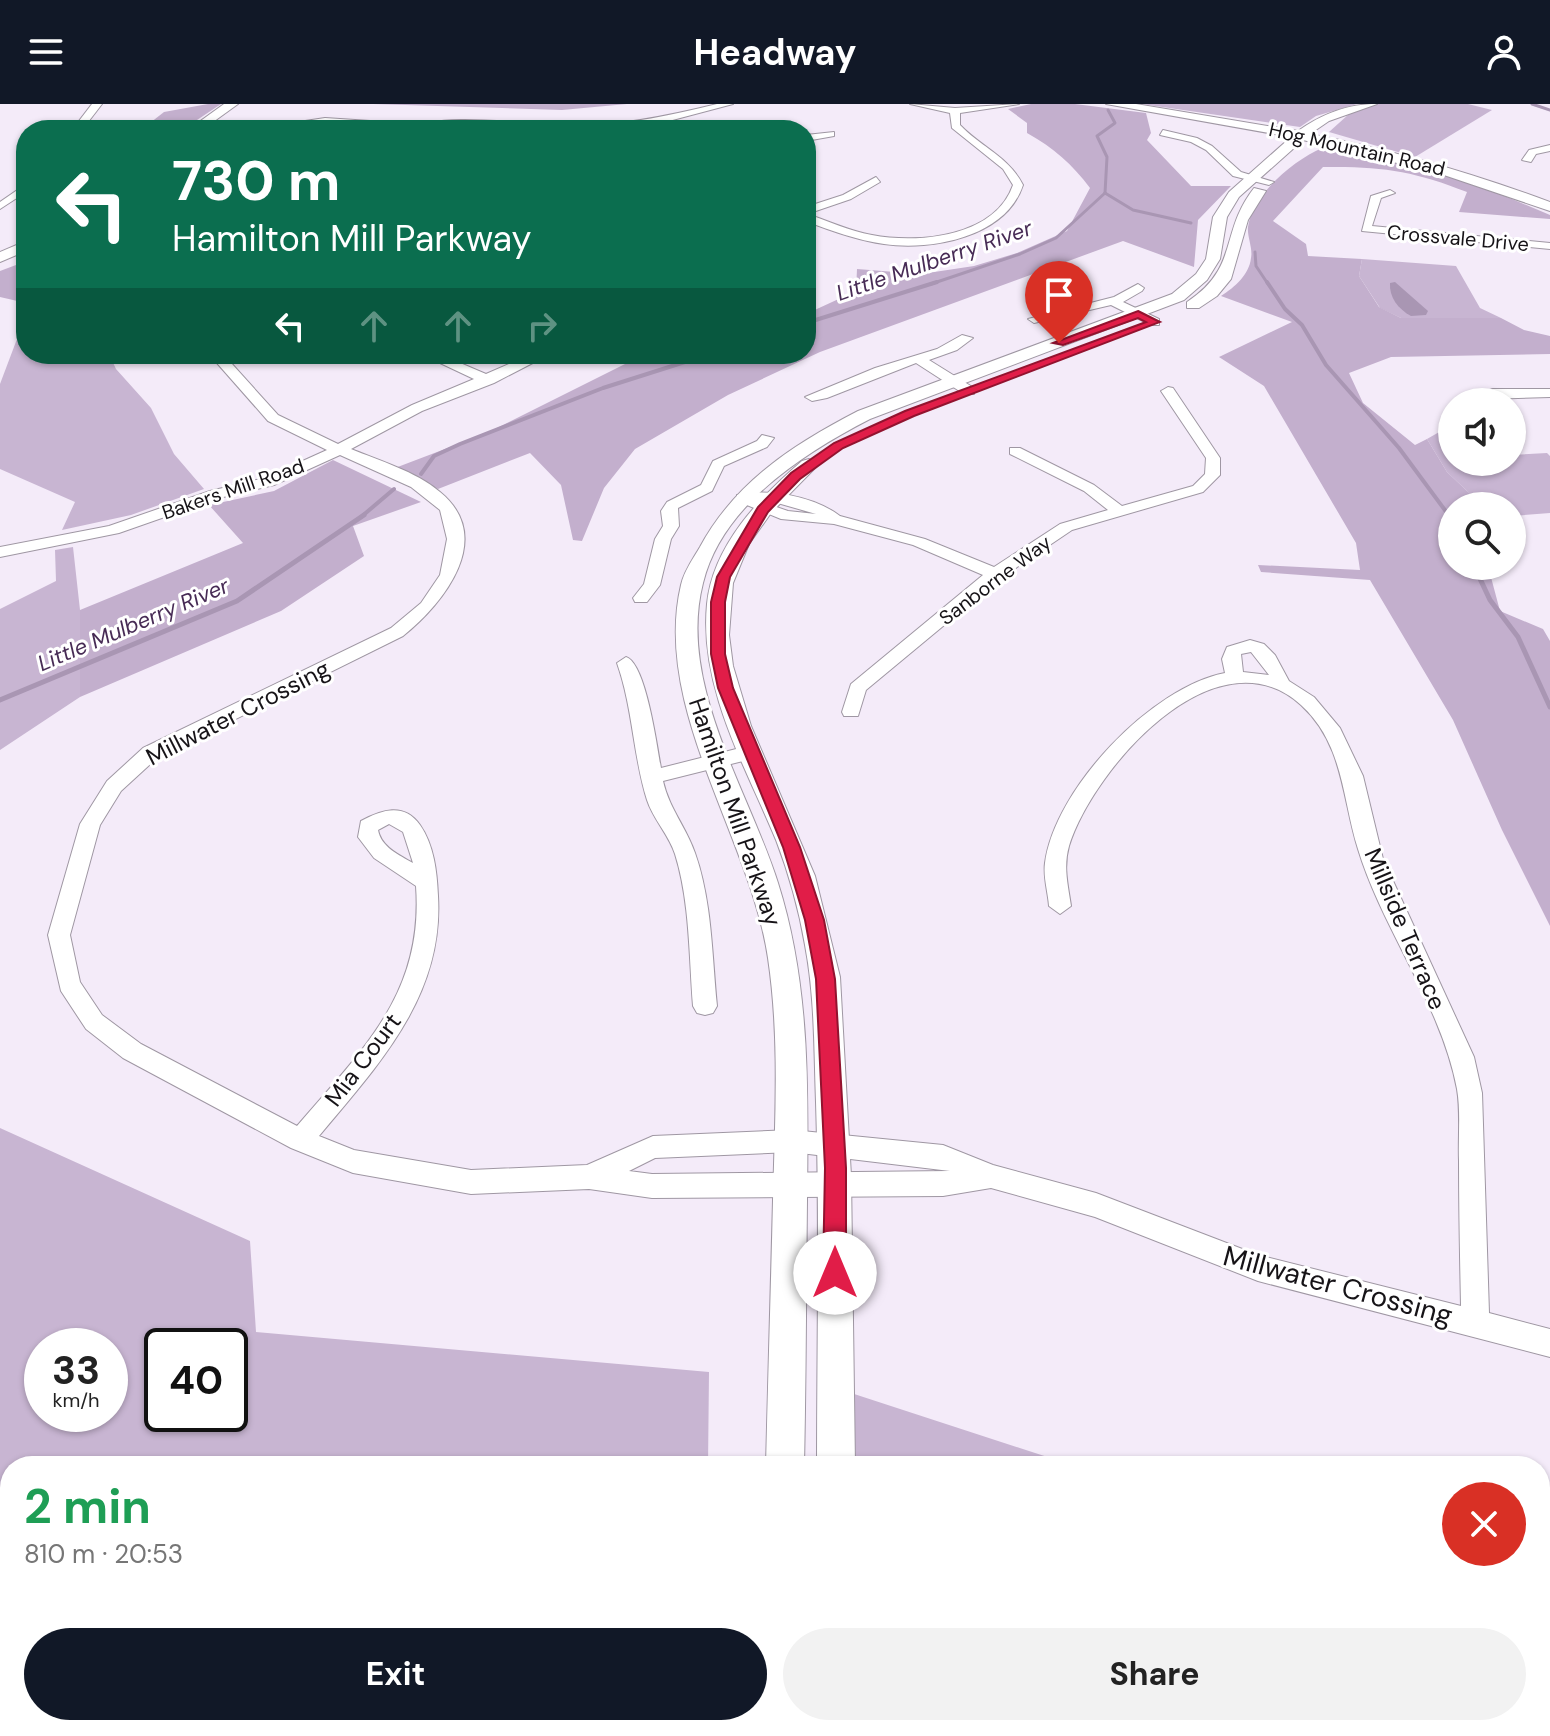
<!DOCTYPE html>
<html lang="en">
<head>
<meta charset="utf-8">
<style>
	:root { --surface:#fff; --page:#f2f2f2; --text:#222; --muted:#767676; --accent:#111827 }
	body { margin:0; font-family:"DM Sans",sans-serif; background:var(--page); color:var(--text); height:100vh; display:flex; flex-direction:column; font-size:30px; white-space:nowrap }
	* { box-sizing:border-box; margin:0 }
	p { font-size:26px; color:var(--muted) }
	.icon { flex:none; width:44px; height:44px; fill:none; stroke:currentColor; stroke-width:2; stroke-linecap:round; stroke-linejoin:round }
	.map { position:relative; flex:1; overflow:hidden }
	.details { position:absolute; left:0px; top:1352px; width:1550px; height:280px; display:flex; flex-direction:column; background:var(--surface); border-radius:32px 32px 0 0; box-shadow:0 2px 6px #0004 }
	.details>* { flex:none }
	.guide { position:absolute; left:16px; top:16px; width:800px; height:244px; border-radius:32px; box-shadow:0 2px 6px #0004; background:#0b6e4f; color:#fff; overflow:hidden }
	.buttons { position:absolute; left:1438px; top:284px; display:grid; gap:16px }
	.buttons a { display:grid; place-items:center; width:88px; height:88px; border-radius:50%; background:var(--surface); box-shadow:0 2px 6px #0004; font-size:40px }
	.speed { position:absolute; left:24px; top:1224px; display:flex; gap:16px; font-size:40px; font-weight:700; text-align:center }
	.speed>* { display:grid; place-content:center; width:104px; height:104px; border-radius:50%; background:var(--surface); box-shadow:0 2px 6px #0004; line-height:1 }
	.speed small { font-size:20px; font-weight:400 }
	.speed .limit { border:4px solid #111; border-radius:12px; background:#fff; color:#111 }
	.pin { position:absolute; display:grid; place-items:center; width:68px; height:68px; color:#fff; margin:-82px -34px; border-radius:50% 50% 50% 0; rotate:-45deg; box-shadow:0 0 8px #0007 }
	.pin .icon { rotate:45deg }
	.me { position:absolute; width:88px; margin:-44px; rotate:0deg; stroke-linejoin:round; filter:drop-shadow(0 0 6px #0008) }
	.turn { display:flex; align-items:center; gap:28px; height:168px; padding:0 24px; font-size:36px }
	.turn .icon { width:104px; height:104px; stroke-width:2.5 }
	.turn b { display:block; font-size:56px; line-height:68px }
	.lanes { display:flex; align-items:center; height:76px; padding:0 24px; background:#0003; justify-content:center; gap:40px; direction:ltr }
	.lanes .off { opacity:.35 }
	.round { display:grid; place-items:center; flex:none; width:84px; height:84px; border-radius:42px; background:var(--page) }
	.overview { display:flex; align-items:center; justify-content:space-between; height:136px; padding:0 24px }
	h1 { font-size:48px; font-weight:700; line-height:60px; color:#1e9e55 }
	.button { display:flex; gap:16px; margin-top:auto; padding:16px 24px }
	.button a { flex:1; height:92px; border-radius:48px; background:var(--accent); color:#fff; font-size:32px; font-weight:700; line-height:92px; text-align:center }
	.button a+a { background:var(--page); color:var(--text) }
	header { display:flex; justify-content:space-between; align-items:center; height:104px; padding:0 24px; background:var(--accent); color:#fff; font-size:36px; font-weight:700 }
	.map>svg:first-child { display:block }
	.green { fill:#c8b5d2; fill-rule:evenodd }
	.forest { fill:#c3afcd }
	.water { fill:#a996b3 }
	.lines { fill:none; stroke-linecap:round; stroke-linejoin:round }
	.stream-far2 { stroke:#a996b3; stroke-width:3 }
	.stream-far1 { stroke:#a996b3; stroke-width:4 }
	.stream { stroke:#a996b3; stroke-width:5 }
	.minor-casing { stroke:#9f97a3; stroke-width:2 }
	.tertiary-casing { stroke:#9f97a3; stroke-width:2 }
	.minor { fill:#fff; fill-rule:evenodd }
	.tertiary { fill:#fff; fill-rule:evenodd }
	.route { fill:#e11d48; stroke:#92132f; stroke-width:2 }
	.labels { text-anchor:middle; stroke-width:6; stroke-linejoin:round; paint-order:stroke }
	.far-street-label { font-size:20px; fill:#161317; stroke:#fff }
	.far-water-label { font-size:22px; font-style:italic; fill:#472b55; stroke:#fff }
	.street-label { font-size:24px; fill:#161317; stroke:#fff }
	.near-street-label { font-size:28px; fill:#161317; stroke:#fff }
</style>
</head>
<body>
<header><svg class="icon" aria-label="menu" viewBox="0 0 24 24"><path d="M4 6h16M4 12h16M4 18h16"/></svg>Headway<svg class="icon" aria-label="person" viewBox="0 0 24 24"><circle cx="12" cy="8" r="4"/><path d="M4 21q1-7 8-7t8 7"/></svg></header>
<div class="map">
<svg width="1550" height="1632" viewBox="0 0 1550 1632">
	<rect width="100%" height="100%" fill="#f4ebf9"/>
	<g class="green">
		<polygon points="1142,0 1357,0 1316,12 1300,23"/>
		<polygon points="1378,0 1468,0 1492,6 1415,53 1329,28 1349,10"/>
		<polygon points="1362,155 1456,162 1480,204 1501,214 1401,214 1380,204 1359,172"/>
		<polygon points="26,220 26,250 109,250 116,265 151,304 174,350 204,385 131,411 62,426 75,398 0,365 0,280 20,227"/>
		<polygon points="1441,327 1452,331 1452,358 1512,358 1512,351 1547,349 1550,352 1550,409 1512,412 1512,402 1483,402 1447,368 1427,335"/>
		<polygon points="73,443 80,506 80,593 0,646 0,505 56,477 55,446"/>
		<path d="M 0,1024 L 250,1137 L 256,1228 L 709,1268 L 708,1362 L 10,1362 L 10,1622 L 706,1622 L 706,1632 L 0,1632 ZM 42,1242 L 110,1242 L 110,1310 L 42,1310 ZM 162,1242 L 230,1242 L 230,1310 L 162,1310 Z"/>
		<polygon points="848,1288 1075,1362 853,1362"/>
		<polygon points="1540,1555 1550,1560 1550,1632 869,1632 868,1622 1540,1622"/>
	</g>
	<g class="forest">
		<polygon points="208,0 221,0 182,26 141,26 164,8"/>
		<polygon points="373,0 627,0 562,6"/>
		<path d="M 1031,0 L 1075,0 L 1146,9 L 1151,29 L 1147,36 L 1191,82 L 1231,82 L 1198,116 L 1194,163 L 1123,137 L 820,248 L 728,291 L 635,345 L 604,384 L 582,437 L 573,436 L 561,381 L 530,349 L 438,385 L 395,364 L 487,329 L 645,250 L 806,250 L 806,210 L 856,187 L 857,165 L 921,170 L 974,162 L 1017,149 L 1067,127 L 1090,84 C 1072,60 1054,44 1027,29 L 1027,19 L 1008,5 Z"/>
		<path d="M 1322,44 C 1401,46 1478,81 1550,111 L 1550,115 L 1459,108 L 1467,88 C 1414,67 1381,62 1323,63 L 1273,117 L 1306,140 L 1308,152 L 1362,155 L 1359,172 L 1379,203 L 1401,214 L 1501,214 L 1524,226 L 1550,232 L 1550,250 L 1391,253 L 1349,269 L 1363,299 L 1415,341 L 1427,335 L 1447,368 L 1483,402 L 1452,402 L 1452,462 L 1488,462 L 1500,507 L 1543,525 L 1550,537 L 1550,822 L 1502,726 L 1453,616 L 1370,476 L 1261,468 L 1258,461 L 1360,466 L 1356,439 L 1264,282 L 1219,253 L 1292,218 L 1221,192 C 1235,183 1249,171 1251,154 C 1253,144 1247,133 1248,123 C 1253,90 1294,56 1322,44 Z"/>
		<polygon points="16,161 26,169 26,199 0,193 0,167"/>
		<polygon points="333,356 421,398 353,422 364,452 281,507 80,593 80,506 243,439 209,401 274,387"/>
	</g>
	<path class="water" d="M 1395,178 L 1428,207 L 1426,211 L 1411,212 C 1398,205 1389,193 1390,179 Z"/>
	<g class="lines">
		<g class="stream-far2">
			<polyline points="1532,0 1550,6"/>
			<polyline points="1105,89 1107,53 1097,32 1115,19 1108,6"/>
			<polyline points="1105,89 1133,106 1191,119"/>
			<polyline points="1255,148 1256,162 1268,180"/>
			<polyline points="931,180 1020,150 1056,134 1105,89"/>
		</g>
		<g class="stream-far1">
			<polyline points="1267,178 1285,205 1302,221 1326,261 1399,344 1450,413"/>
			<polyline points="806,219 937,178"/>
			<polyline points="421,370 434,352 460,340 603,284 710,250"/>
			<polyline points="361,413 394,385"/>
		</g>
		<g class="stream">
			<polyline points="1449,411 1452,416"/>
			<polyline points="1474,462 1490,496 1518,533 1550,603"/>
			<polyline points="0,596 237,497 364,411"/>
		</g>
		<g class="minor-casing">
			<g id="minor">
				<polygon points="92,0 102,0 82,26 72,26"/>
				<path d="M 717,0 L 733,0 L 665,18 L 607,26 L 468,23 L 408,26 C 445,5 539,24 584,22 C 629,20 673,11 717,0 Z"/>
				<path d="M 910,0 L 955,4 L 1019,0 L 960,9 L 960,21 C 981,43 1009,53 1023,81 C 1006,133 932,147 884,140 C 857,136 831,127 806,117 L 806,103 L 843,91 L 876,73 L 880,78 L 851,95 L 807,110 C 829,117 849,127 872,131 C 918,140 995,133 1013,81 L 1003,65 L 952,24 L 950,9 Z"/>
				<polygon points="325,14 370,17 404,26 325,19 277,26 292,19"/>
				<polygon points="1163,26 1197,34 1212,42 1241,68 1274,78 1269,81 1233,72 1206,46 1191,38 1160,31"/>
				<polygon points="834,28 834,32 806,37 806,31"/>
				<polygon points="1550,41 1550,47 1536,50 1531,58 1522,56 1529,46"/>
				<polygon points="26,80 26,88 0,105 0,98"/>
				<polygon points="1390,86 1395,89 1381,94 1372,122 1550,139 1550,145 1362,127 1371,92"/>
				<polygon points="1138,180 1144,184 1142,187 1123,198 1159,215 1159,221 1151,221 1111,201 1034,219 1028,215 1114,193"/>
				<polygon points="962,231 973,234 957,246 929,256 974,284 974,290 964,290 916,259 827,294 812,297 805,293 875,264 937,245"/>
				<path d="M 209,250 L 223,250 L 278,311 L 338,340 L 412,301 L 474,275 L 421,250 L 439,250 L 486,270 L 532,250 L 550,250 L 494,279 L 422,307 L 351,345 C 380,357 415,367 440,388 C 496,434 444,499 403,532 L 157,654 L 121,687 L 100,721 L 70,831 L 80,878 L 102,911 L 141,940 L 297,1022 C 362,946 424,890 416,782 L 374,754 L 358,733 L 361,717 C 381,706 404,698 420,721 C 434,741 437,768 438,792 C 444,892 379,960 319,1032 L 354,1046 L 471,1066 L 587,1061 L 653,1032 L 792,1026 L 943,1041 L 993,1061 L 1096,1089 L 1258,1151 L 1461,1202 C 1460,1154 1459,1105 1459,1057 C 1458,1034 1461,1008 1457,985 C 1441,900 1383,827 1358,745 C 1342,695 1344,640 1301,601 C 1216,524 1093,665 1069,742 C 1063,763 1068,781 1071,802 L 1060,810 L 1049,802 C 1048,788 1043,773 1045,759 C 1055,684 1152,583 1225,569 L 1222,555 L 1227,543 L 1250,536 L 1264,540 L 1275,551 L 1289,577 L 1314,593 L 1340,624 L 1363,672 L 1383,755 L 1474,953 L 1482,989 L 1489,1209 L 1550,1225 L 1550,1253 L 1258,1177 L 1095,1113 L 991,1084 L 943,1092 L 652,1094 L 589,1085 L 471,1090 L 353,1069 L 291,1044 L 123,954 L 86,925 L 61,887 L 48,831 L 80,720 L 107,677 L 143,644 L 391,524 L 421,499 L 440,471 L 447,435 L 440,406 L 411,383 L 340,351 L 274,381 L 219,394 L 119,429 L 0,453 L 0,443 L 109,422 L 210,387 L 265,374 L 327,346 L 268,317 ZM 1251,548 L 1269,571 L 1243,568 L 1241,550 ZM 389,720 L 403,728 L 413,759 C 399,751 381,743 378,726 ZM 792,1048 L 950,1067 L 652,1070 L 629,1067 L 655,1054 Z"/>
				<path d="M 1168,283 L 1173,284 L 1220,354 L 1220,371 L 1203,388 L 1072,426 L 1001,474 L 866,586 L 858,612 L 844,612 L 842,608 L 851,580 L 983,471 L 913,441 L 834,420 L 781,415 L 737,397 L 737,391 C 768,384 814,392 840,412 L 925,435 L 994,463 L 1060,420 L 1108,406 L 1084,387 L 1010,350 L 1010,344 L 1020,344 L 1094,381 L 1122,402 L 1193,382 L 1205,370 L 1206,354 L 1161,287 ZM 762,398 L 774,398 L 816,410 L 788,407 Z"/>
				<polygon points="1493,285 1550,285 1550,293 1455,296"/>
				<polygon points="762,331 774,334 767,343 724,362 712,387 678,404 679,422 671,435 660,481 647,498 635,498 633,494 644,480 655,435 663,422 661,407 667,398 701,381 713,357 757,337"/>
				<path d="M 626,553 C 646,559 657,643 661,664 L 752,641 L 762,648 L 759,653 L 663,677 C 669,704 686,723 695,749 C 712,797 712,852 717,902 L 713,909 L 705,911 L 697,909 L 693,902 C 689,852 690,798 675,750 C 669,731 653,715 647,696 C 633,652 633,604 617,559 Z"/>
			</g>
		</g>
		<g class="tertiary-casing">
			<g id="tertiary">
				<polygon points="224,0 238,0 202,26 188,26"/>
				<path d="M 1106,0 L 1136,0 L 1298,27 C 1322,10 1347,0 1377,0 L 1329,17 L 1310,30 C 1392,46 1472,69 1550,98 L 1550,107 L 1438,69 L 1303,36 L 1239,93 L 1227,113 L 1220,155 L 1207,176 L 1184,196 L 870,315 C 804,349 722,401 703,479 C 677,580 749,687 778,779 C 811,883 808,990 807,1096 C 806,1185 806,1273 804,1362 L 766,1362 C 768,1273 771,1184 773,1096 C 775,1015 780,934 768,854 C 750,733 652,604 681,481 C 684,467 693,455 700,443 C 735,378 794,340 858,307 L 1172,190 L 1196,170 L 1206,155 L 1213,113 L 1229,88 L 1291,33 Z"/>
				<path d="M 1254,84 L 1266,87 L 1248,116 L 1231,175 L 1217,192 L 1199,204 L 1187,204 L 1187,198 C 1240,163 1219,129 1254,84 Z"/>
				<polygon points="26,137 26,147 0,158 0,148"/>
				<path d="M 809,355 L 818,361 L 771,409 L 749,440 L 733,479 L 729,531 L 733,562 L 751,622 L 815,772 L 840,873 L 851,1072 L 855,1362 L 817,1362 C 817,1241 820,1119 816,998 C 814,946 815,893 805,841 C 799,806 789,770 776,736 C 745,661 699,584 707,500 C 713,441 760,393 802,357 Z"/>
				<rect x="757" y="1622" width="44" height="10"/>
				<rect x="818" y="1622" width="44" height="10"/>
			</g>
		</g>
		<use href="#minor" class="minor"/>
		<use href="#tertiary" class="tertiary"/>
	</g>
	<polygon class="route" points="1138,207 1160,218 914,312 843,344 800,375 768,408 730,473 725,498 725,550 733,584 800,743 824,816 835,875 846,1064 846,1169 843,1177 835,1180 827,1177 823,1169 825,1064 816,875 805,816 783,743 718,584 711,550 711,498 717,473 758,403 791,369 834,339 905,307 1146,218 1138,214 1063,241 1053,239"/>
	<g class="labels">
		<g class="far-street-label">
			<text transform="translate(1357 45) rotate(13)" y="7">Hog Mountain Road</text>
			<text transform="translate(1458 134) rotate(5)" y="7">Crossvale Drive</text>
			<text transform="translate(233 385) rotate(-19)" y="7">Bakers Mill Road</text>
			<text transform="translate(995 476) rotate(-37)" y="7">Sanborne Way</text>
		</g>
		<g class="far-water-label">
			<text transform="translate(934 156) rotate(-19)" y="8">Little Mulberry River</text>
			<text transform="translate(133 520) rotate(-23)" y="8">Little Mulberry River</text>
		</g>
		<g class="street-label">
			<text transform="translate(238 609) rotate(-27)" y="8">Millwater Crossing</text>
			<text transform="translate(735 708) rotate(71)" y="8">Hamilton Mill Parkway</text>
			<text transform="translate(1405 825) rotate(67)" y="8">Millside Terrace</text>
			<text transform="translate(363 956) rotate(-53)" y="8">Mia Court</text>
		</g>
		<g class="near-street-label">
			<text transform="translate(1338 1181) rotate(15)" y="10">Millwater Crossing</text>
		</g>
	</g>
</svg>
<div class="buttons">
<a><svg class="icon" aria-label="sound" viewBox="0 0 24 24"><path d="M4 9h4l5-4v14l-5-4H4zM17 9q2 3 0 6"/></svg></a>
<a><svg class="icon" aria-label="search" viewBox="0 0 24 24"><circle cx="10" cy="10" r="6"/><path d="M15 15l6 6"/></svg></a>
</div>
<div class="speed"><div>33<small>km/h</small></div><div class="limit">40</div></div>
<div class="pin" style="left:1059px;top:239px;background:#d93025"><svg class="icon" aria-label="arrive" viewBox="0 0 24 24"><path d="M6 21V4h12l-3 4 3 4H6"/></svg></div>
<svg class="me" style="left:835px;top:1169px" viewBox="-20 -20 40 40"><circle r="19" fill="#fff"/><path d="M0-13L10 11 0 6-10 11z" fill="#e11d48"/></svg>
<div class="guide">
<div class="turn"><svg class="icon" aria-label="left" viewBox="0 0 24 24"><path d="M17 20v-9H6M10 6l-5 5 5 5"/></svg><div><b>730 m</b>Hamilton Mill Parkway</div></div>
<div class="lanes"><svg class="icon" aria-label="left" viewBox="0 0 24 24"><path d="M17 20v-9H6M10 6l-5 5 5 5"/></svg><svg class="icon off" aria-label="ahead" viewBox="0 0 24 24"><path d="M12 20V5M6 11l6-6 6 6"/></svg><svg class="icon off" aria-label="ahead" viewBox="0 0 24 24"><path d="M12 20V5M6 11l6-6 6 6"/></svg><svg class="icon off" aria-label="right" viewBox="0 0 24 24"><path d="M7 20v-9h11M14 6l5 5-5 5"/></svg></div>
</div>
<section class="details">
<div class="overview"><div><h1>2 min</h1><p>810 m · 20:53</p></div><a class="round" style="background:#d93025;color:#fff"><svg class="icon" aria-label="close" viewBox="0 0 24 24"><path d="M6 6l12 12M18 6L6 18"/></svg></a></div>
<div class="button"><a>Exit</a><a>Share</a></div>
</section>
</div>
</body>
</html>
